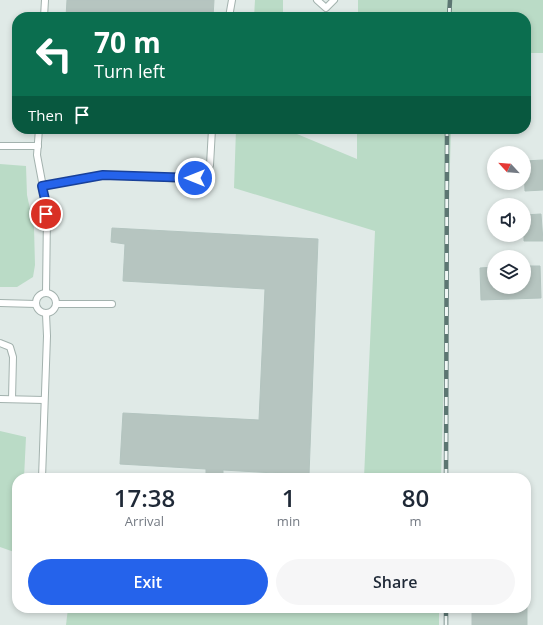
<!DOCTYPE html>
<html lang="en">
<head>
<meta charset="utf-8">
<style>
	:root { --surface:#fff; --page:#f6f6f7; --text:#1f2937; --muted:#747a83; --accent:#2563eb }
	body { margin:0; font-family:"Open Sans",sans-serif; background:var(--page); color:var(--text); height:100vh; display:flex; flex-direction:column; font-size:15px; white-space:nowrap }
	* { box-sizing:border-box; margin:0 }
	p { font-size:13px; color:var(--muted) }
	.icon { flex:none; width:22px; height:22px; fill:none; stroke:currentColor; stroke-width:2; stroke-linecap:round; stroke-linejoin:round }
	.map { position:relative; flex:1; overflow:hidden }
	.panel { position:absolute; left:12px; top:473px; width:519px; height:140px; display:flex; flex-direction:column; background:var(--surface); border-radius:16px; box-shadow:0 2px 6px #0003 }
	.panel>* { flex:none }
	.hud { position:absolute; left:12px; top:12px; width:519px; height:122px; border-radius:16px; box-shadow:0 2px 6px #0003; background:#0b6e4f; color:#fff; overflow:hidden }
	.needle { width:26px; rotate:296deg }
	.fabs { position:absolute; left:487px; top:146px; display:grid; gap:8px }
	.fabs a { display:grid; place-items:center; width:44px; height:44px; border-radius:50%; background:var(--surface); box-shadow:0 2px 6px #0003; font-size:20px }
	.pin { position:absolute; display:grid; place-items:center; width:34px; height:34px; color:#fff; margin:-17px; border:2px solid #fff; border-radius:50%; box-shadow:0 1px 4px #0007 }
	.me { position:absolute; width:44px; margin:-22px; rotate:270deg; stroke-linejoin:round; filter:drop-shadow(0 0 3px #0008) }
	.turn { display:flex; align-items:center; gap:14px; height:84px; padding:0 16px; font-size:18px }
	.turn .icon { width:52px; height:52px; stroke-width:2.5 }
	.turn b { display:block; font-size:28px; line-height:34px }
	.then { display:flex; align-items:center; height:38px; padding:0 16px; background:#0003; gap:8px; font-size:15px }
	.eta { display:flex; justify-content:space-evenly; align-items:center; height:68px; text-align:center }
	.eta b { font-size:24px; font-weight:600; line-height:28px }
	.primary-button { display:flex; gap:8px; margin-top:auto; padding:8px 16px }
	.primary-button a { flex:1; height:46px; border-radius:24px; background:var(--accent); color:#fff; font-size:16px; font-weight:600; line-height:46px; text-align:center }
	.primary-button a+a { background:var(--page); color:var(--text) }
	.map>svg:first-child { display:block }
	.green { fill:#badbc6 }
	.building { fill:#b6c5c0; stroke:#b3c4bf }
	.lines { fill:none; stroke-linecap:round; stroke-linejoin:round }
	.service-casing { stroke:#a3b2ae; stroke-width:8 }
	.service { stroke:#fff; stroke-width:6 }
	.rail-casing { stroke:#5c7672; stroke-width:4.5 }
	.rail { stroke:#f0f7f5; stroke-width:3; stroke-dasharray:9; stroke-linecap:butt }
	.route-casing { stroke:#184099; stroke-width:10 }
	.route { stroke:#2563eb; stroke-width:7 }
</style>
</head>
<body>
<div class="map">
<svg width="543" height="625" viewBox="0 0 543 625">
	<rect width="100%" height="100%" fill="#e0eae7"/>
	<g class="green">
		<polygon points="255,0 283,0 283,17 254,17"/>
		<polygon points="358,0 543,0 543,53 526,53 526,17 358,17"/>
		<polygon points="236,129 285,129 357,159 357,129 451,129 441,478 364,478 375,231 234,188"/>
		<polygon points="0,164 26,166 27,195 34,227 35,265 33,277 17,287 0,287"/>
		<polygon points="0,431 26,437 24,478 17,478 17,553 0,547"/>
		<polygon points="68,608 439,608 439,625 66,625"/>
	</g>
	<g class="building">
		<polygon points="67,0 214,0 213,17 66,17"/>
		<polygon points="543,160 543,190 525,191 524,161"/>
		<polygon points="541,214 543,241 524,241 524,215"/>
		<polygon points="112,228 318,239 309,475 223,470 223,477 206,476 206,469 120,464 123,413 259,420 265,289 123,281 125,244 111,242"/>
		<polygon points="524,266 540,266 541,298 481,300 480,268 494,267 494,287 524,287"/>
		<rect x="472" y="608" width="55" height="17"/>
	</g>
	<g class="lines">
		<g class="service-casing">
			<g id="service">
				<polyline points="317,0 326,8 334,0"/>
				<polyline points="44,17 45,0"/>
				<polyline points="229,17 232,0"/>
				<polyline points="39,129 37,155 46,203 47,214 46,293"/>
				<polyline points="0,146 38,146"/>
				<path d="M 42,186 L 103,175 L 189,179 C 199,178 207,175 210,165 L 212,129"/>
				<circle cx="46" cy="303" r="10"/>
				<polyline points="0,303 36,304"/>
				<polyline points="57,304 112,304"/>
				<polyline points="0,343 10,347 13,357 12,399"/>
				<polyline points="0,399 44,400"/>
				<polyline points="42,478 47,336 46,314"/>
			</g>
		</g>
		<use href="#service" class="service"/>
		<g class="rail-casing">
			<g id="rail">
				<polyline points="449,17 450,0"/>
				<polyline points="446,478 447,129"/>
				<polyline points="446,625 446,608"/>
			</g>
		</g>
		<use href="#rail" class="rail"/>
	</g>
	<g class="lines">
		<g class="route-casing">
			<polyline id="route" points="46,214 46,204 42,186 103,175 195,178"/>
		</g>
		<use href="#route" class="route"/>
	</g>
</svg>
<div class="fabs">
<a><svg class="needle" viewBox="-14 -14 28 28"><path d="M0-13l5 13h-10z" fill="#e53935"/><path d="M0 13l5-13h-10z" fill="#747a83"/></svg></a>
<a><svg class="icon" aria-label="sound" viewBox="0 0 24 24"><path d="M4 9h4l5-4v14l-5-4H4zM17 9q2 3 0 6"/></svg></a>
<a><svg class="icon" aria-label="layers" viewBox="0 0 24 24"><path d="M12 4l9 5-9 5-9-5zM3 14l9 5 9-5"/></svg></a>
</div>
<div class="pin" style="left:46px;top:214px;background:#d93025"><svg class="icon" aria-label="arrive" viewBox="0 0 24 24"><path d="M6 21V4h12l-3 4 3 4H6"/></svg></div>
<svg class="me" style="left:195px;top:178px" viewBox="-20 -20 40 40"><circle r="17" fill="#2563eb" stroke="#fff" stroke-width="3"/><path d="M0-11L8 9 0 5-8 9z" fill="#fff"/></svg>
<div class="hud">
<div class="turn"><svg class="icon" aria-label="left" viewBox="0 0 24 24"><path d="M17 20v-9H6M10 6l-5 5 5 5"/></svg><div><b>70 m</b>Turn left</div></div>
<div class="then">Then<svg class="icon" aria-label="arrive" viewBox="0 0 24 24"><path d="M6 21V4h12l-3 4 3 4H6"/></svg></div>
</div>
<section class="panel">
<div class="eta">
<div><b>17:38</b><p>Arrival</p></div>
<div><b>1</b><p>min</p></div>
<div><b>80</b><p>m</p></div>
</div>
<div class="primary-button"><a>Exit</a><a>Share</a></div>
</section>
</div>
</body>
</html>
